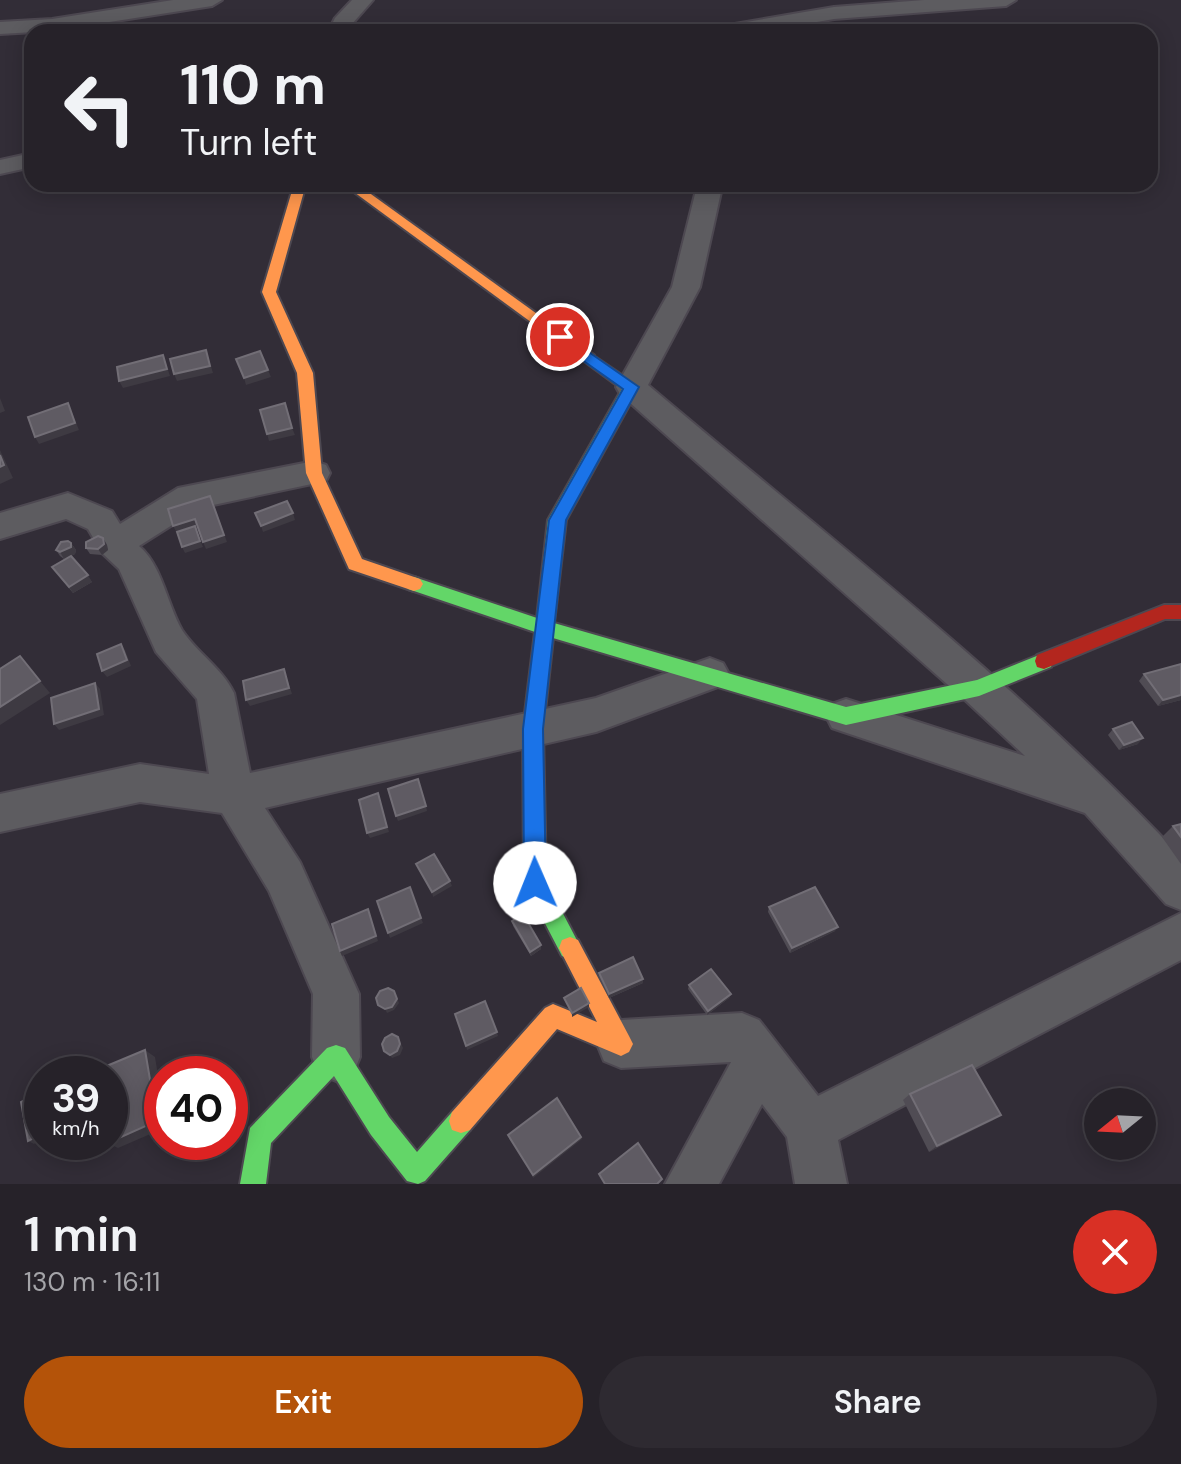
<!DOCTYPE html>
<html lang="en">
<head>
<meta charset="utf-8">
<style>
	:root { --surface:#262229; --page:#2e2a31; --text:#f1f3f6; --muted:#a4a4a8; --line:#423f46; --accent:#b45309 }
	body { margin:0; font-family:"DM Sans",sans-serif; background:var(--page); color:var(--text); height:100vh; display:flex; flex-direction:column; font-size:30px; white-space:nowrap }
	* { box-sizing:border-box; margin:0 }
	p { font-size:26px; color:var(--muted) }
	.icon { flex:none; width:44px; height:44px; fill:none; stroke:currentColor; stroke-width:2; stroke-linecap:round; stroke-linejoin:round }
	.map { position:relative; height:1184px; overflow:hidden }
	.drawer { display:flex; flex-direction:column; background:var(--surface); flex:1 }
	.drawer>* { flex:none }
	.banner { position:absolute; left:24px; top:24px; width:1134px; height:168px; border-radius:24px; box-shadow:0 4px 20px #0003,0 0 0 2px var(--line); background:#262229; color:var(--text); overflow:hidden }
	.needle { width:52px; rotate:252deg }
	.fabs { position:absolute; left:1084px; top:1088px; display:grid; gap:16px }
	.fabs a { display:grid; place-items:center; width:72px; height:72px; border-radius:50%; background:var(--surface); box-shadow:0 4px 20px #0003,0 0 0 2px var(--line); font-size:40px }
	.speed { position:absolute; left:24px; top:1056px; display:flex; gap:16px; font-size:40px; font-weight:700; text-align:center }
	.speed>* { display:grid; place-content:center; width:104px; height:104px; border-radius:50%; background:var(--surface); box-shadow:0 4px 20px #0003,0 0 0 2px var(--line); line-height:1 }
	.speed small { font-size:20px; font-weight:400 }
	.speed .limit { border:12px solid #d22; background:#fff; color:#111 }
	.pin { position:absolute; display:grid; place-items:center; width:68px; height:68px; color:#fff; margin:-34px; border:4px solid #fff; border-radius:50%; box-shadow:0 2px 8px #0007 }
	.me { position:absolute; width:88px; margin:-44px; rotate:359deg; stroke-linejoin:round; filter:drop-shadow(0 0 6px #0008) }
	.turn { display:flex; align-items:center; gap:28px; height:168px; padding:0 24px; font-size:36px }
	.turn .icon { width:104px; height:104px; stroke-width:2.5 }
	.turn b { display:block; font-size:56px; line-height:68px }
	.round { display:grid; place-items:center; flex:none; width:84px; height:84px; border-radius:42px; background:var(--page) }
	.summary { display:flex; align-items:center; justify-content:space-between; height:136px; padding:0 24px }
	h1 { font-size:48px; font-weight:600; line-height:60px }
	.cta { display:flex; gap:16px; margin-top:auto; padding:16px 24px }
	.cta a { flex:1; height:92px; border-radius:48px; background:var(--accent); color:#fff; font-size:32px; font-weight:600; line-height:92px; text-align:center }
	.cta a+a { background:var(--page); color:var(--text) }
	.map>svg:first-child { display:block }
	.lines { fill:none; stroke-linecap:round; stroke-linejoin:round }
	.street-casing { stroke:#4d4851; stroke-width:4 }
	.fast-casing { stroke:#4d4851; stroke-width:4 }
	.slow-casing { stroke:#4d4851; stroke-width:4 }
	.jam-casing { stroke:#4d4851; stroke-width:4 }
	.street { fill:#5d5c60; fill-rule:evenodd }
	.fast { fill:#63d668; fill-rule:evenodd }
	.slow { fill:#ff974d; fill-rule:evenodd }
	.jam { fill:#b3261e; fill-rule:evenodd }
	.wall { fill:#504c54 }
	.shaded-wall { fill:#3e3a42 }
	.building { fill:#5f5b63; stroke:#726e76; stroke-width:2 }
	.route { fill:#1a73e8; stroke:#114b97; stroke-width:2 }
</style>
</head>
<body>
<div class="map">
<svg width="1181" height="1184" viewBox="0 0 1181 1184">
	<rect width="100%" height="100%" fill="#322d37"/>
	<g class="lines">
		<g class="street-casing">
			<g id="street">
				<polygon points="173,0 222,0 212,6 52,31 0,34 0,22 52,19"/>
				<polygon points="352,0 373,0 352,24 350,32 328,32 335,18"/>
				<polygon points="924,0 1016,0 1006,6 834,19 760,32 712,32 723,26 834,7"/>
				<polygon points="32,153 32,167 0,174 0,160"/>
				<path d="M 701,184 L 728,184 L 721,192 L 700,287 L 648,385 C 829,538 1019,684 1181,857 L 1181,910 L 1166,904 L 1085,813 L 832,728 L 826,716 L 832,704 L 846,699 L 1025,756 L 965,700 L 620,394 L 616,387 L 672,287 L 696,190 Z"/>
				<path d="M 314,461 L 326,465 L 330,473 L 326,481 L 199,508 L 139,546 C 162,565 167,604 182,630 C 197,653 222,668 234,693 L 250,773 L 596,698 L 710,658 L 723,663 L 729,674 L 723,685 L 596,732 L 265,808 L 300,862 L 359,994 L 360,1057 L 353,1074 L 336,1081 L 319,1074 L 312,1057 L 313,994 L 269,891 L 222,813 L 140,802 L 0,832 L 0,794 L 140,764 L 209,774 L 197,699 L 156,652 L 119,569 L 102,553 L 88,529 L 66,519 L 0,539 L 0,513 L 68,493 L 112,511 L 120,524 L 178,488 Z"/>
				<polygon points="1181,913 1181,960 838,1140 847,1184 795,1184 787,1137 762,1104 719,1184 665,1184 731,1062 621,1068 604,1061 597,1044 604,1027 621,1020 742,1013 759,1020 818,1096"/>
			</g>
		</g>
		<g class="fast-casing">
			<g id="fast">
				<polygon points="589,353 639,387 566,520 554,623 846,707 977,680 1044,653 1051,655 1053,661 1051,667 979,696 846,725 553,638 543,729 546,881 581,948 578,956 570,959 562,956 524,883 523,729 535,632 408,589 405,584 408,579 414,577 537,618 548,520 622,389 584,361 584,355"/>
				<polygon points="336,1045 345,1048 389,1117 417,1152 452,1112 461,1109 470,1112 473,1121 470,1130 425,1181 418,1184 407,1181 371,1135 334,1076 271,1143 266,1184 240,1184 250,1128 327,1048"/>
			</g>
		</g>
		<g class="slow-casing">
			<g id="slow">
				<polygon points="294,184 306,184 276,292 313,373 322,473 362,559 420,579 423,584 420,589 414,591 349,569 306,473 297,373 262,292"/>
				<polygon points="343,184 357,184 594,355 594,361 584,361"/>
				<polygon points="570,937 578,940 629,1036 633,1044 629,1052 621,1056 557,1029 470,1130 461,1133 452,1130 449,1121 452,1112 545,1008 553,1004 597,1022 559,948 562,940"/>
			</g>
		</g>
		<g class="jam-casing">
			<polygon id="jam" points="1164,605 1181,605 1181,619 1165,619 1044,669 1037,667 1035,661 1037,655"/>
		</g>
		<use href="#street" class="street"/>
		<use href="#fast" class="fast"/>
		<use href="#slow" class="slow"/>
		<use href="#jam" class="jam"/>
	</g>
	<g class="wall">
		<polygon points="103,538 107,545 108,550 102,555 90,554 86,548"/>
		<polygon points="71,543 76,550 75,554 71,556 92,582 73,593 52,567 70,556 64,559 60,556 56,550"/>
		<polygon points="1144,674 1181,700 1158,706 1139,681"/>
		<polygon points="1113,729 1138,744 1119,750 1108,735"/>
		<polygon points="1181,824 1181,864 1162,837 1173,826"/>
		<polygon points="769,907 835,931 790,953 768,912"/>
		<polygon points="512,921 541,949 531,956 513,926"/>
		<polygon points="599,973 643,983 609,998 599,977"/>
		<polygon points="689,985 731,994 729,998 707,1015 688,989"/>
		<polygon points="910,1094 1001,1115 929,1152 903,1100"/>
	</g>
	<g class="shaded-wall">
		<polygon points="206,350 213,373 177,381 174,374"/>
		<polygon points="163,355 170,376 123,388 119,381"/>
		<polygon points="268,370 271,377 246,385 244,378"/>
		<polygon points="0,398 5,411 0,413"/>
		<polygon points="68,403 79,430 39,444 35,437"/>
		<polygon points="292,428 295,435 269,441 267,434"/>
		<polygon points="0,450 13,478 0,484"/>
		<polygon points="213,502 227,542 206,549 203,542"/>
		<polygon points="293,513 295,520 263,532 261,526"/>
		<polygon points="195,519 198,525 195,526 203,547 185,553 182,547 195,526 177,533 173,526"/>
		<polygon points="103,538 107,545 108,550 102,555 98,549"/>
		<polygon points="71,543 76,550 75,554 64,559 60,552"/>
		<polygon points="88,575 92,582 73,593 69,587"/>
		<polygon points="121,644 125,650 131,666 107,677 102,671"/>
		<polygon points="284,669 292,694 250,706 246,700"/>
		<polygon points="40,681 50,693 0,725 0,707"/>
		<polygon points="95,683 100,689 104,715 59,730 54,724"/>
		<polygon points="1181,695 1181,700 1158,706 1163,700"/>
		<polygon points="1143,738 1138,744 1119,750 1124,745"/>
		<polygon points="380,799 389,832 370,838 367,833"/>
		<polygon points="426,806 427,811 398,821 396,816"/>
		<polygon points="450,881 452,886 433,897 432,892"/>
		<polygon points="368,909 378,941 342,956 340,951"/>
		<polygon points="421,918 423,923 390,938 388,933"/>
		<polygon points="838,927 835,931 790,953 792,948"/>
		<polygon points="541,945 541,949 531,956 530,952"/>
		<polygon points="643,979 643,983 609,998 609,994"/>
		<polygon points="394,991 399,1003 394,1010 387,1013 385,1009"/>
		<polygon points="731,994 729,998 707,1015 708,1011"/>
		<polygon points="589,1003 589,1007 572,1017 572,1013"/>
		<polygon points="497,1032 498,1036 467,1050 466,1046"/>
		<polygon points="398,1037 403,1048 400,1055 392,1058 390,1055"/>
		<polygon points="145,1050 155,1057 162,1100 162,1129 118,1148 107,1143"/>
		<polygon points="1001,1115 992,1121 929,1152 937,1146"/>
		<polygon points="42,1134 42,1140 34,1144 28,1141"/>
		<polygon points="581,1137 582,1139 533,1178 533,1175"/>
	</g>
	<g class="building">
		<polygon points="206,350 210,366 174,374 170,359"/>
		<polygon points="260,351 268,370 244,378 236,359"/>
		<polygon points="163,355 167,369 119,381 117,367"/>
		<polygon points="68,403 75,423 35,437 28,417"/>
		<polygon points="285,403 292,428 267,434 260,410"/>
		<polygon points="0,455 4,465 0,467"/>
		<polygon points="210,496 224,535 203,542 195,519 173,526 168,509"/>
		<polygon points="287,501 293,513 261,526 255,513"/>
		<polygon points="195,526 200,541 182,547 177,532"/>
		<polygon points="98,536 103,538 104,544 98,549 86,548 86,542"/>
		<polygon points="68,541 71,543 71,547 60,552 56,550 61,542"/>
		<polygon points="71,556 88,575 69,587 52,567"/>
		<polygon points="121,644 127,660 102,671 97,654"/>
		<polygon points="20,656 40,681 0,707 0,669"/>
		<polygon points="1181,664 1181,695 1163,700 1144,674"/>
		<polygon points="284,669 289,688 246,700 243,681"/>
		<polygon points="95,683 99,709 54,724 51,698"/>
		<polygon points="1132,722 1143,738 1124,745 1113,729"/>
		<polygon points="418,779 426,806 396,816 388,789"/>
		<polygon points="378,793 387,827 367,833 359,800"/>
		<polygon points="1181,824 1181,837 1173,826"/>
		<polygon points="434,854 450,881 432,892 416,864"/>
		<polygon points="410,887 421,918 388,933 377,901"/>
		<polygon points="815,887 838,927 792,948 769,907"/>
		<polygon points="368,909 376,936 340,951 332,924"/>
		<polygon points="523,914 541,945 530,952 512,921"/>
		<polygon points="633,957 643,979 609,994 599,973"/>
		<polygon points="711,969 731,994 708,1011 689,985"/>
		<polygon points="388,988 394,991 397,999 392,1007 385,1009 378,1005 376,998 380,991"/>
		<polygon points="581,988 589,1003 572,1013 564,998"/>
		<polygon points="485,1001 497,1032 466,1046 455,1014"/>
		<polygon points="392,1034 398,1037 400,1044 397,1051 390,1055 384,1051 382,1044 385,1038"/>
		<polygon points="145,1050 157,1121 110,1142 110,1074 97,1074 97,1070"/>
		<polygon points="972,1065 1001,1115 937,1146 910,1094"/>
		<polygon points="42,1091 42,1134 28,1141 21,1102"/>
		<polygon points="557,1098 581,1137 533,1175 508,1135"/>
		<polygon points="638,1143 662,1179 657,1184 605,1184 599,1174"/>
	</g>
	<polygon class="route" points="560,332 639,387 566,520 543,729 546,883 542,890 535,893 527,890 524,883 523,729 549,520 623,389 554,340 552,337"/>
</svg>
<div class="fabs">
<a><svg class="needle" viewBox="-14 -14 28 28"><path d="M0-13l5 13h-10z" fill="#e53935"/><path d="M0 13l5-13h-10z" fill="#a4a4a8"/></svg></a>
</div>
<div class="speed"><div>39<small>km/h</small></div><div class="limit">40</div></div>
<div class="pin" style="left:560px;top:337px;background:#d93025"><svg class="icon" aria-label="arrive" viewBox="0 0 24 24"><path d="M6 21V4h12l-3 4 3 4H6"/></svg></div>
<svg class="me" style="left:535px;top:883px" viewBox="-20 -20 40 40"><circle r="19" fill="#fff"/><path d="M0-13L10 11 0 6-10 11z" fill="#1a73e8"/></svg>
<div class="banner">
<div class="turn"><svg class="icon" aria-label="left" viewBox="0 0 24 24"><path d="M17 20v-9H6M10 6l-5 5 5 5"/></svg><div><b>110 m</b>Turn left</div></div>
</div>
</div>
<section class="drawer">
<div class="summary"><div><h1>1 min</h1><p>130 m · 16:11</p></div><a class="round" style="background:#d93025;color:#fff"><svg class="icon" aria-label="close" viewBox="0 0 24 24"><path d="M6 6l12 12M18 6L6 18"/></svg></a></div>
<div class="cta"><a>Exit</a><a>Share</a></div>
</section>
</body>
</html>
